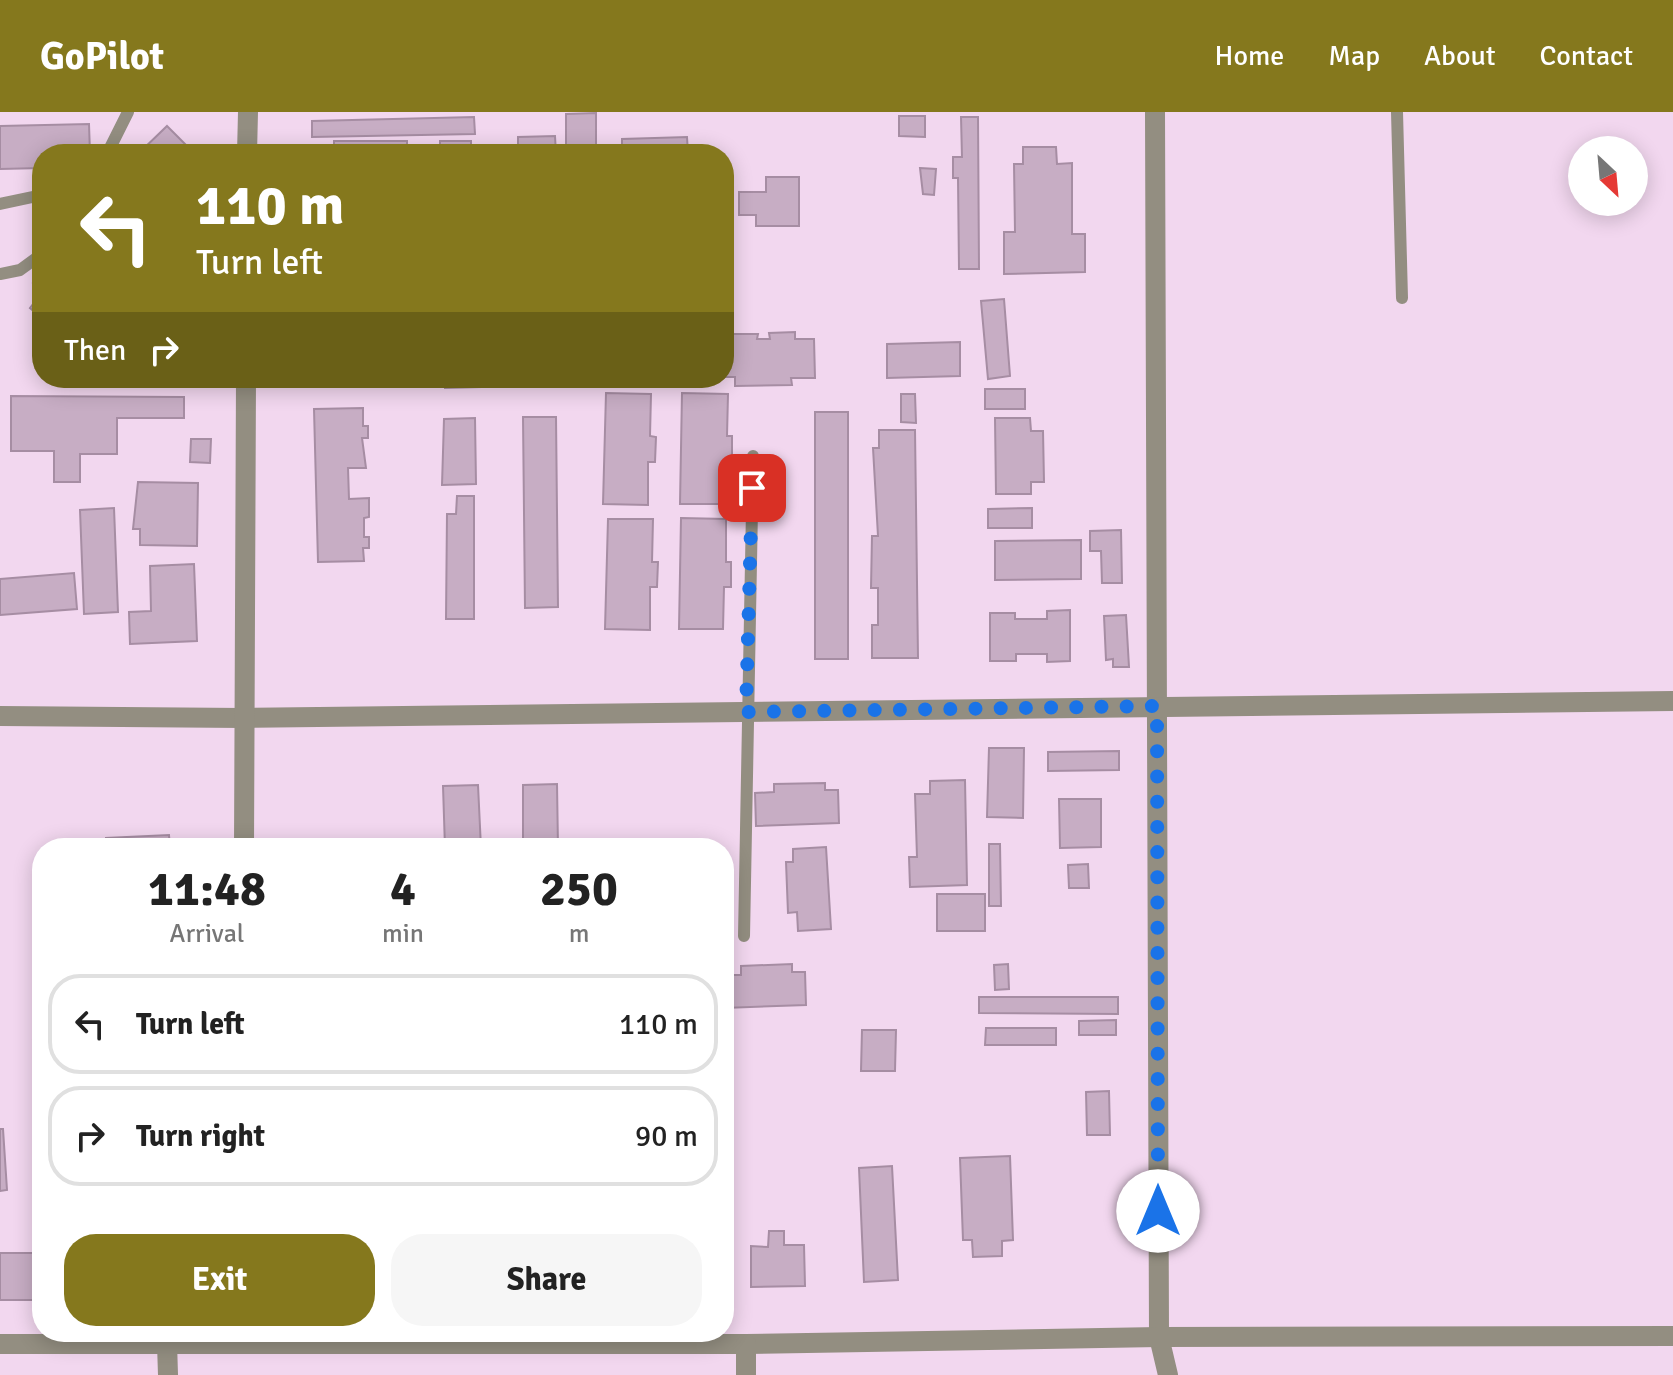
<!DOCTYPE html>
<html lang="en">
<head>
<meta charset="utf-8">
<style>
	:root { --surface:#fff; --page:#f6f6f6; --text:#222; --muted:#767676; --line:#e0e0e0; --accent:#85781d }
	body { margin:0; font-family:Signika,sans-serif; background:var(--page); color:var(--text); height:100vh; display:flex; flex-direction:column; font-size:30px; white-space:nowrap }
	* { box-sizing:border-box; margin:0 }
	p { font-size:26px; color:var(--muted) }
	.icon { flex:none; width:44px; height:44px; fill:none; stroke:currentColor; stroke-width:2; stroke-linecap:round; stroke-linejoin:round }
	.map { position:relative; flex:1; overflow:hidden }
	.sheet { position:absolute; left:32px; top:726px; width:702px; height:504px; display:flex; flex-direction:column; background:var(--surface); border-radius:32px; box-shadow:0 4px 20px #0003 }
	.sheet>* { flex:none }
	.guide { position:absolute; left:32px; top:32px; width:702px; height:244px; border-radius:32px; box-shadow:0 4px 20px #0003; background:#85781d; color:#fff; overflow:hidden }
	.needle { width:52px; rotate:154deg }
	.controls { position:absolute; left:1568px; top:24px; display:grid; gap:16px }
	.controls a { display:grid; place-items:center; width:80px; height:80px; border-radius:50%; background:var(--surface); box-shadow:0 4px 20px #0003; font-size:40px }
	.pin { position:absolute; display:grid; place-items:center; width:68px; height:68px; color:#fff; margin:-34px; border-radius:16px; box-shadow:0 4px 12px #0006 }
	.me { position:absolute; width:88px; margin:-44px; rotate:0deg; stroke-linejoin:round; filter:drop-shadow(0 0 6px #0008) }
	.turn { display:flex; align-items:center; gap:28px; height:168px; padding:0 32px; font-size:36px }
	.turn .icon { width:104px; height:104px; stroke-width:2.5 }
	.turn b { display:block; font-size:56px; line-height:68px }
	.then { display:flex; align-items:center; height:76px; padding:0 32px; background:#0003; gap:16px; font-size:30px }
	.eta { display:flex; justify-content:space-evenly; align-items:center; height:136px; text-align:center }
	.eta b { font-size:48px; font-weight:700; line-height:56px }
	.primary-button { display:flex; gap:16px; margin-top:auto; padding:16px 32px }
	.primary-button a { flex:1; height:92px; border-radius:32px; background:var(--accent); color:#fff; font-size:32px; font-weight:700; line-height:92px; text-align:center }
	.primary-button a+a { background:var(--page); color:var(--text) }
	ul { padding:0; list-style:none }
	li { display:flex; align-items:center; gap:24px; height:100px; margin:0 16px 12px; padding:0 16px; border:4px solid var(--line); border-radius:32px }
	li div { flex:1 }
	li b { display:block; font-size:30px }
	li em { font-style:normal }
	header { display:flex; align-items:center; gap:48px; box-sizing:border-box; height:112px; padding:0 40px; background:var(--accent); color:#fff }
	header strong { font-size:38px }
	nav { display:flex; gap:44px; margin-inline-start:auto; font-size:28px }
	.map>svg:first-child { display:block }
	.building { fill:#c7adc4; stroke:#a68da3; stroke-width:2 }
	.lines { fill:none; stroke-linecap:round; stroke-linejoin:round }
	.service { stroke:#938e81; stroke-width:12 }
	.minor { stroke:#938e81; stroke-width:20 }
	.route { stroke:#1a73e8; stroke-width:14; stroke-dasharray:0 25.2 }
</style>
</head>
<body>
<header>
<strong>GoPilot</strong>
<nav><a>Home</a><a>Map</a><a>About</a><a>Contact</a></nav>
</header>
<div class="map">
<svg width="1673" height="1263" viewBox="0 0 1673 1263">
	<rect width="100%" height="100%" fill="#f2d7ef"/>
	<g class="building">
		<polygon points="596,1 596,42 566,42 566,2"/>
		<polygon points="899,4 925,4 925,25 899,24"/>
		<polygon points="474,5 475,22 312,25 312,9"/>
		<polygon points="961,5 978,5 979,157 959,157 958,66 953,66 953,45 962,45"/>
		<polygon points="89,12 90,42 42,42 42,56 0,57 0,14"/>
		<polygon points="167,14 195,42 138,42"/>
		<polygon points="555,24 556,42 518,42 518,25"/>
		<polygon points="687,25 688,42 622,42 622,27"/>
		<rect x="334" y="29" width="73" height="13"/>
		<rect x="440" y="29" width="31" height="13"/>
		<polygon points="1023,35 1056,35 1057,52 1072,51 1072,122 1085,122 1085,160 1004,162 1004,120 1015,120 1014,52 1023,52"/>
		<polygon points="920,56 936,57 934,83 923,82"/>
		<polygon points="766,65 799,65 799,114 756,114 756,103 739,103 739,80 766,80"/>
		<polygon points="42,161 42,206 30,196 42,180 33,171"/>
		<polygon points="1004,187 1010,264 988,267 981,189"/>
		<polygon points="795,220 795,227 814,227 815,266 791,266 792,273 735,274 735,265 724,265 724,229 732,229 732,222 758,222 757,227 770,227 769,221"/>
		<polygon points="960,230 960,264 887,266 887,232"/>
		<polygon points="445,266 560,266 560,273 445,276"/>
		<polygon points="571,266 605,266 605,274 571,275"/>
		<polygon points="605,266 699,266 699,272 605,274"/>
		<rect x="985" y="277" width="40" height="20"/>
		<polygon points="606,281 651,282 650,324 656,325 655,350 648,350 648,393 603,392"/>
		<polygon points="682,281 728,282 727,324 732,324 732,350 725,350 724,392 680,392"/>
		<polygon points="901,282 915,282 916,311 901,310"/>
		<polygon points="11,284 184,285 184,306 117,306 117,342 80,342 80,370 54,370 54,339 11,339"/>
		<polygon points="363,296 363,314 368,314 368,326 362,326 366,356 348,356 349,387 369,386 369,405 364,406 364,425 369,425 369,436 363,436 364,449 318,450 314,297"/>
		<rect x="815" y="300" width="33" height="247"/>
		<polygon points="523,305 556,305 558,495 525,496"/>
		<polygon points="475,306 476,372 442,373 444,307"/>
		<polygon points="995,306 1030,306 1031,319 1043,319 1044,370 1031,370 1031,382 996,382"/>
		<polygon points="879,318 915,318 918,546 872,546 872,513 878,513 878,476 871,476 872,424 878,424 873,336 879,336"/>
		<polygon points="191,327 211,327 210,351 190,350"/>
		<polygon points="138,370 198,371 197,434 140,433 140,417 133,417"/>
		<polygon points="457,384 474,384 474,507 446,507 447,402 456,402"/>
		<polygon points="114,396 118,500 84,502 80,398"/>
		<polygon points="1032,396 1032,416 988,416 988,397"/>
		<polygon points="681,406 726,407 726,450 731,450 731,475 724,475 723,517 679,517"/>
		<polygon points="608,407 653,407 652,450 658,450 657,475 650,475 650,518 605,517"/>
		<polygon points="1121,418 1122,471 1102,471 1101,439 1090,439 1090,419"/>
		<polygon points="1081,428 1081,467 995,468 995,429"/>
		<polygon points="194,452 197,529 130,532 129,500 151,499 150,454"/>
		<polygon points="74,461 77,497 0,503 0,467"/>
		<polygon points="1070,498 1070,549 1047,550 1047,542 1016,542 1016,549 990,549 990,501 1015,501 1015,507 1047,507 1047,499"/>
		<polygon points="1126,503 1129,555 1113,555 1113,547 1106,548 1104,504"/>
		<polygon points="989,636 1024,636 1023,706 987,705"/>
		<polygon points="1119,639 1119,658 1048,659 1048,640"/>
		<polygon points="965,668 967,773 910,775 909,745 917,745 915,682 930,682 930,669"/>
		<polygon points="825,671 825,678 838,678 839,711 756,714 755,681 774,680 774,672"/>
		<polygon points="557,672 558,736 523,736 523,673"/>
		<polygon points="478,673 481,736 445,736 443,674"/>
		<polygon points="1059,687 1101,687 1101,735 1060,736"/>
		<polygon points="169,723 170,736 106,736 106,726"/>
		<polygon points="989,732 1000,732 1001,794 989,794"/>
		<polygon points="826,735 831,817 798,819 797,800 788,801 786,750 793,750 793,737"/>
		<polygon points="1088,752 1089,776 1069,776 1068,753"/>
		<rect x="937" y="782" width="48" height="37"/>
		<polygon points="792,852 792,860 805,860 806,893 724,896 724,863 741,863 741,854"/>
		<polygon points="1008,852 1009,877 995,878 994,853"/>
		<polygon points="979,885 1118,885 1118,902 979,901"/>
		<polygon points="1116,908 1116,923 1079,923 1079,909"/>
		<polygon points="986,916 1056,916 1056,933 985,933"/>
		<polygon points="862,918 896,918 895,959 861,959"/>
		<polygon points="42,927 42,983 37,984 33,928"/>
		<polygon points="1109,979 1110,1023 1087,1023 1086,980"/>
		<polygon points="0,1017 3,1017 7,1078 0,1079"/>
		<polygon points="1010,1044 1013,1128 1002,1129 1002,1144 973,1145 972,1128 963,1128 960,1046"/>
		<polygon points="892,1054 898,1168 864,1170 859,1056"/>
		<polygon points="769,1119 784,1119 784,1133 804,1133 805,1174 751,1175 751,1134 768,1135"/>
		<rect x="0" y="1141" width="42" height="47"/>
	</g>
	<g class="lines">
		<g class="service">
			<polyline points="1397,0 1402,186"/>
			<polyline points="107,42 128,0"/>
			<polyline points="0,92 42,83"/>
			<polyline points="0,162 20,158 42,142"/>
			<polyline points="744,824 753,344"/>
		</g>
		<g class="minor">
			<polyline points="1155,0 1159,1225 1168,1263"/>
			<polyline points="247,42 248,0"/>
			<polyline points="0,604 243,606 1673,589"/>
			<polyline points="244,736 246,266"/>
			<polyline points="167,1231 168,1263"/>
			<polyline points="0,1232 746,1232 1159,1225 1673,1224"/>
			<polyline points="746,1232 746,1263"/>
		</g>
	</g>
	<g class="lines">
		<polyline class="route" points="752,376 746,600 1157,594 1158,1099"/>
	</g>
</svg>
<div class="controls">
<a><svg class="needle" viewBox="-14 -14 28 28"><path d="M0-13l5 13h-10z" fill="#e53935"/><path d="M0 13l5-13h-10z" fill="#767676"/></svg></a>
</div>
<div class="pin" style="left:752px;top:376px;background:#d93025"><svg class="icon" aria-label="arrive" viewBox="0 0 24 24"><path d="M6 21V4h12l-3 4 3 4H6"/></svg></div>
<svg class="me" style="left:1158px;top:1099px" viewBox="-20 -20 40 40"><circle r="19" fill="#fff"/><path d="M0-13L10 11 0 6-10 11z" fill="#1a73e8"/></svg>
<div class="guide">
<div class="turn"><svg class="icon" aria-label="left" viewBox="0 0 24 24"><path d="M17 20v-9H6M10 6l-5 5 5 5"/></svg><div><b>110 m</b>Turn left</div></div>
<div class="then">Then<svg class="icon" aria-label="right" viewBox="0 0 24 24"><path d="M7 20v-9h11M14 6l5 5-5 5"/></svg></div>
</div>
<section class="sheet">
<div class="eta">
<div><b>11:48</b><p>Arrival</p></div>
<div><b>4</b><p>min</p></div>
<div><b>250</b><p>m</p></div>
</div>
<ul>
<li><svg class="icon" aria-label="left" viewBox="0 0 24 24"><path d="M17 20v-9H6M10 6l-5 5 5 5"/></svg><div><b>Turn left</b></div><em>110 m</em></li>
<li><svg class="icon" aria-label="right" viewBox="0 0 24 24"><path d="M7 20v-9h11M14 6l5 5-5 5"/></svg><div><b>Turn right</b></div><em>90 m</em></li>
</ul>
<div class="primary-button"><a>Exit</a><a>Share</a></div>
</section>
</div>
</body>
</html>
